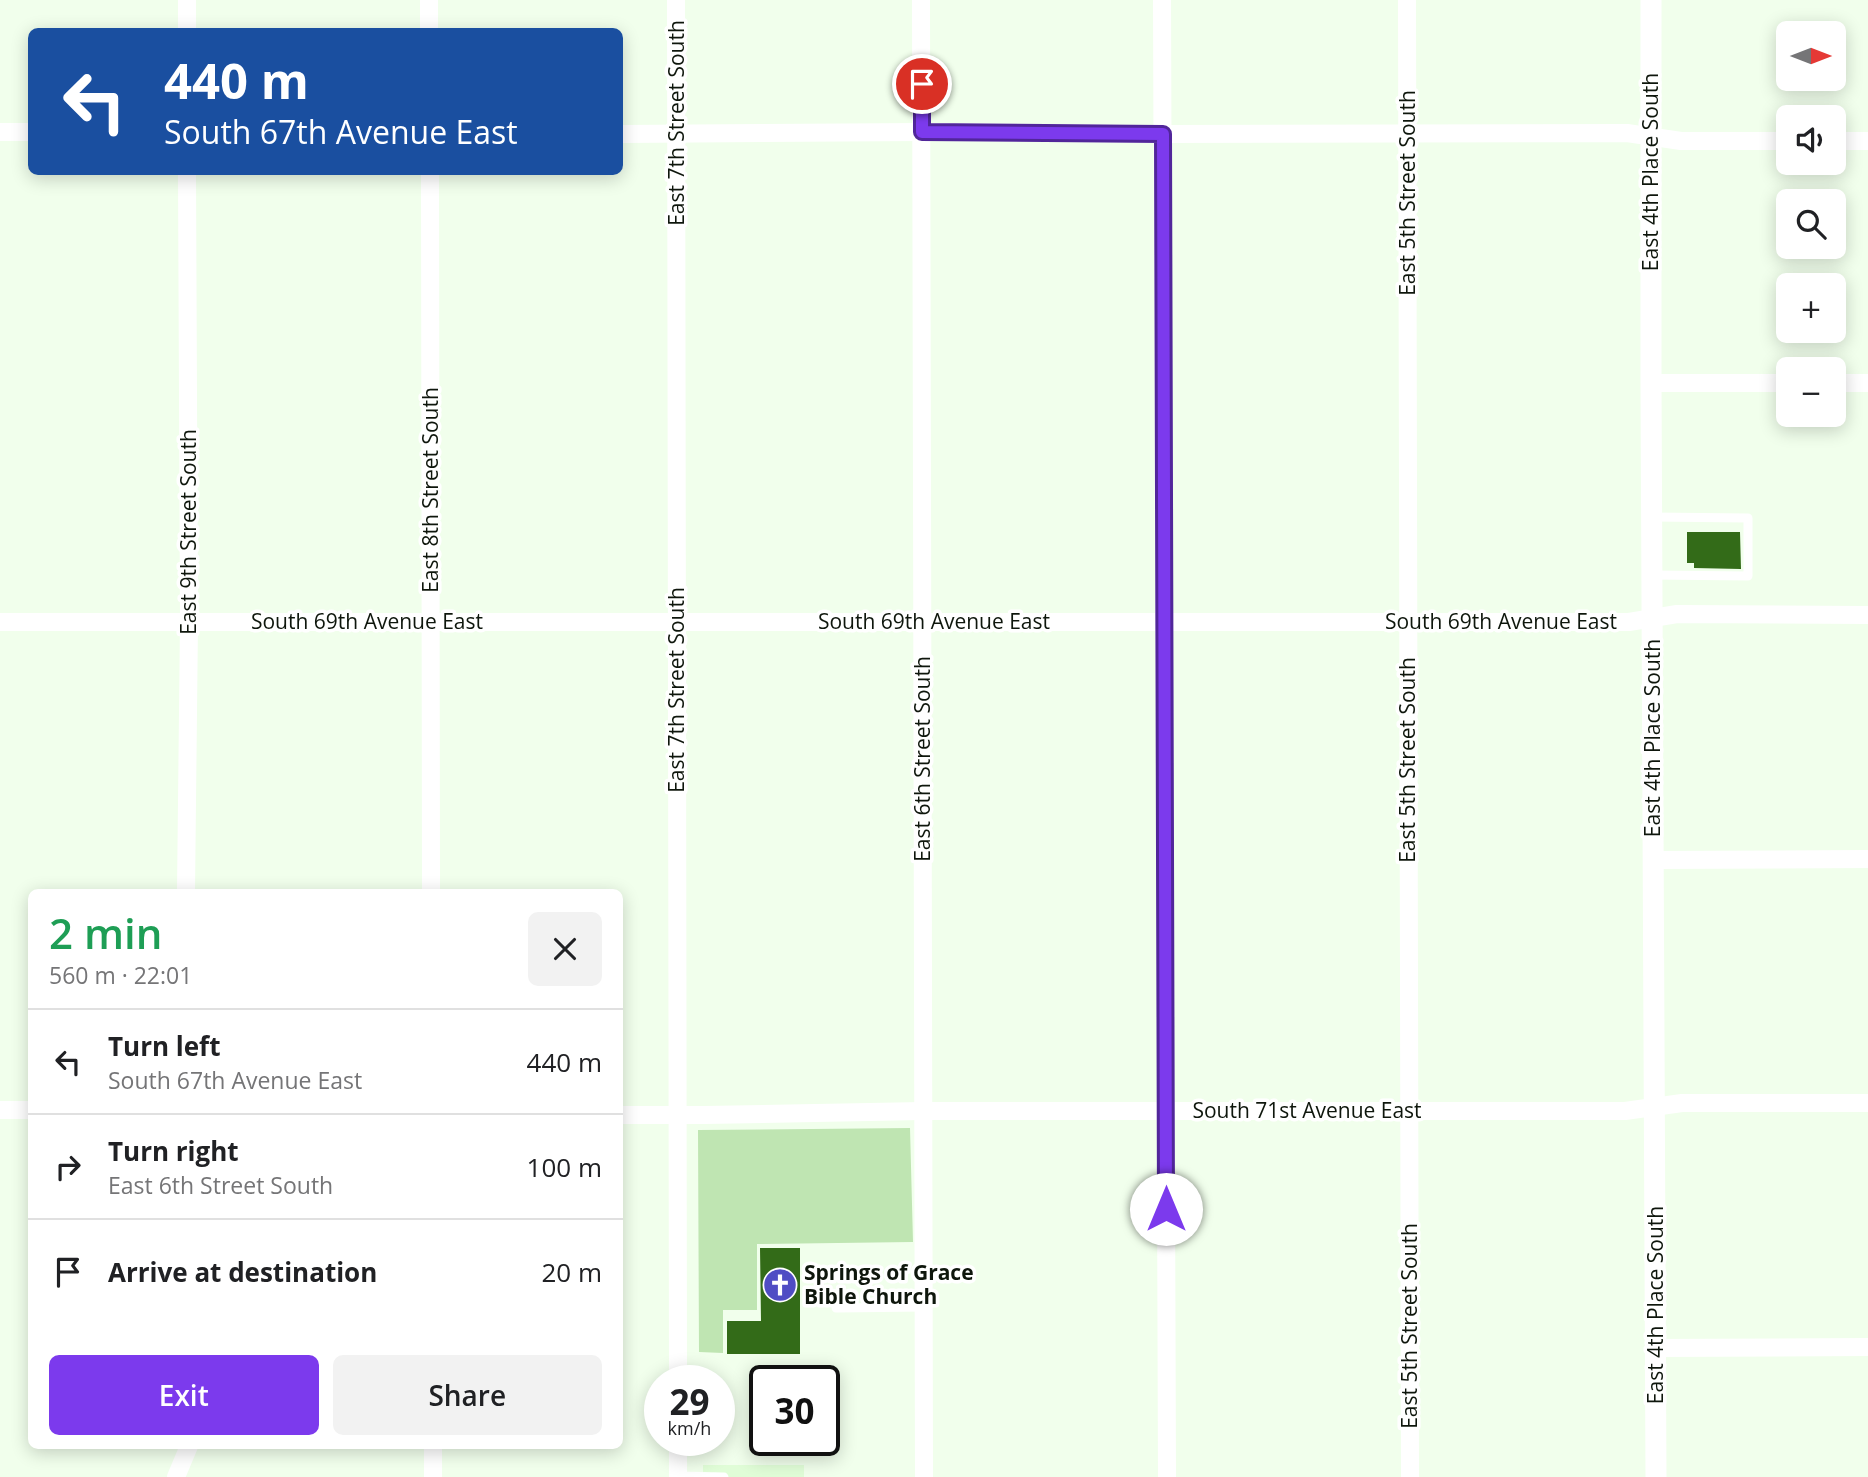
<!DOCTYPE html>
<html lang="en">
<head>
<meta charset="utf-8">
<style>
	:root { --surface:#fff; --page:#f2f2f2; --text:#202124; --muted:#757577; --line:#e0e0e0; --accent:#7c3aed }
	body { margin:0; font-family:"Open Sans",sans-serif; background:var(--page); color:var(--text); height:100vh; display:flex; flex-direction:column; font-size:26px; white-space:nowrap }
	* { box-sizing:border-box; margin:0 }
	p { font-size:23px; color:var(--muted) }
	.icon { flex:none; width:38px; height:38px; fill:none; stroke:currentColor; stroke-width:2; stroke-linecap:round; stroke-linejoin:round }
	.map { position:relative; flex:1; overflow:hidden }
	.panel { position:absolute; left:28px; top:889px; width:595px; height:560px; display:flex; flex-direction:column; background:var(--surface); border-radius:10px; box-shadow:0 4px 18px #0003 }
	.panel>* { flex:none }
	.banner { position:absolute; left:28px; top:28px; width:595px; height:147px; border-radius:10px; box-shadow:0 4px 18px #0003; background:#1a4fa0; color:#fff; overflow:hidden }
	.needle { width:46px; rotate:90deg }
	.controls { position:absolute; left:1776px; top:21px; display:grid; gap:14px }
	.controls a { display:grid; place-items:center; width:70px; height:70px; border-radius:10px; background:var(--surface); box-shadow:0 4px 18px #0003; font-size:35px }
	.speed { position:absolute; left:644px; top:1365px; display:flex; gap:14px; font-size:35px; font-weight:700; text-align:center }
	.speed>* { display:grid; place-content:center; width:91px; height:91px; border-radius:50%; background:var(--surface); box-shadow:0 4px 18px #0003; line-height:1 }
	.speed small { font-size:18px; font-weight:400 }
	.speed .limit { border:4px solid #111; border-radius:10px; background:#fff; color:#111 }
	.pin { position:absolute; display:grid; place-items:center; width:60px; height:60px; color:#fff; margin:-30px; border:4px solid #fff; border-radius:50%; box-shadow:0 2px 7px #0007 }
	.me { position:absolute; width:77px; margin:-38px; rotate:0deg; stroke-linejoin:round; filter:drop-shadow(0 0 5px #0008) }
	.turn { display:flex; align-items:center; gap:24px; height:147px; padding:0 21px; font-size:32px }
	.turn .icon { width:91px; height:91px; stroke-width:2.5 }
	.turn b { display:block; font-size:49px; line-height:60px }
	.round { display:grid; place-items:center; flex:none; width:74px; height:74px; border-radius:10px; background:var(--page) }
	.headline { display:flex; align-items:center; justify-content:space-between; height:119px; padding:0 21px }
	h1 { font-size:42px; font-weight:600; line-height:52px; color:#1e9e55 }
	.action { display:flex; gap:14px; margin-top:auto; padding:14px 21px }
	.action a { flex:1; height:80px; border-radius:10px; background:var(--accent); color:#fff; font-size:28px; font-weight:600; line-height:80px; text-align:center }
	.action a+a { background:var(--page); color:var(--text) }
	ul { padding:0; list-style:none }
	li { display:flex; align-items:center; gap:21px; height:105px; padding:0 21px; border-top:2px solid var(--line) }
	li div { flex:1 }
	li b { display:block; font-size:26px }
	li em { font-style:normal }
	.map>svg:first-child { display:block }
	.built { fill:#e0fdd7 }
	.green { fill:#bfe5b2 }
	.building { fill:#336b18 }
	.lines { fill:none; stroke-linecap:round; stroke-linejoin:round }
	.service { stroke:#fff; stroke-width:9 }
	.minor { stroke:#fff; stroke-width:18 }
	.tertiary { stroke:#fff; stroke-width:21 }
	.route-casing { stroke:#51269a; stroke-width:18 }
	.route { stroke:#7c3aed; stroke-width:12 }
	.labels { text-anchor:middle; stroke-width:7; stroke-linejoin:round; paint-order:stroke }
	.street-label { font-size:21px; fill:#0e160c; stroke:#fff }
	.poi-label { font-size:21px; font-weight:bold; fill:#0e160c; stroke:#fff; text-anchor:start }
</style>
</head>
<body>
<div class="map">
<svg width="1868" height="1477" viewBox="0 0 1868 1477">
	<rect width="100%" height="100%" fill="#f1ffec"/>
	<rect class="built" x="703" y="1465" width="101" height="12"/>
	<polygon class="green" points="910,1128 913,1242 757,1244 757,1310 723,1310 723,1353 699,1352 698,1130"/>
	<g class="building">
		<polygon points="1687,532 1740,532 1741,569 1694,568 1694,563 1687,563"/>
		<polygon points="760,1248 800,1248 800,1354 727,1354 727,1321 761,1321"/>
	</g>
	<g class="lines">
		<g class="service">
			<polyline points="1652,517 1748,518 1748,576 1653,575"/>
			<polyline points="836,1308 924,1307"/>
			<polyline points="678,1476 724,1477"/>
		</g>
		<g class="minor">
			<polyline points="187,0 187,32"/>
			<polyline points="429,0 429,32"/>
			<polyline points="676,0 678,1381"/>
			<polyline points="921,0 924,1477"/>
			<polyline points="1162,0 1167,1477"/>
			<polyline points="1407,0 1410,1477"/>
			<polyline points="0,132 32,132"/>
			<polyline points="620,134 922,132 1163,134 1627,133 1681,141 1788,141"/>
			<polyline points="1834,141 1868,141"/>
			<polyline points="430,172 431,892"/>
			<polyline points="1651,383 1788,383"/>
			<polyline points="1834,383 1868,383"/>
			<polyline points="0,622 1629,622 1677,614 1868,615"/>
			<polyline points="1654,860 1868,859"/>
			<polyline points="186,892 189,622 187,172"/>
			<polyline points="0,1110 32,1110"/>
			<polyline points="620,1115 704,1115 923,1111 1625,1111 1682,1103 1868,1103"/>
			<polyline points="1656,1348 1868,1347"/>
			<polyline points="678,1440 678,1477"/>
			<polyline points="433,1446 433,1477"/>
			<polyline points="176,1477 189,1446"/>
		</g>
		<polyline class="tertiary" points="1651,0 1651,383 1656,1477"/>
	</g>
	<g class="lines">
		<g class="route-casing">
			<polyline id="route" points="922,84 922,132 1163,134 1166,1209"/>
		</g>
		<use href="#route" class="route"/>
	</g>
	<defs>
		<g id="church-disc" transform="scale(1.75)"><circle r="9.5" fill="#504dc4" stroke="#fff"/><path d="M-1.2-6h2.4v3.5h3.3v2.4h-3.3V6h-2.4V-.1h-3.3v-2.4h3.3Z" fill="#fff"/></g>
	</defs>
	<g fill-rule="evenodd">
		<use href="#church-disc" x="780" y="1285"/>
	</g>
	<g class="labels">
		<g class="street-label">
			<text transform="translate(677 123) rotate(-90)" y="7">East 7th Street South</text>
			<text transform="translate(1651 172) rotate(-90)" y="7">East 4th Place South</text>
			<text transform="translate(1408 193) rotate(-90)" y="7">East 5th Street South</text>
			<text transform="translate(431 490) rotate(-90)" y="7">East 8th Street South</text>
			<text transform="translate(189 532) rotate(-90)" y="7">East 9th Street South</text>
			<text x="367" y="629">South 69th Avenue East</text>
			<text x="934" y="629">South 69th Avenue East</text>
			<text x="1501" y="629">South 69th Avenue East</text>
			<text transform="translate(677 690) rotate(-90)" y="7">East 7th Street South</text>
			<text transform="translate(1653 738) rotate(-90)" y="7">East 4th Place South</text>
			<text transform="translate(923 759) rotate(-90)" y="7">East 6th Street South</text>
			<text transform="translate(1408 760) rotate(-90)" y="7">East 5th Street South</text>
			<text x="1307" y="1118">South 71st Avenue East</text>
			<text transform="translate(1656 1305) rotate(-90)" y="7">East 4th Place South</text>
			<text transform="translate(1410 1326) rotate(-90)" y="7">East 5th Street South</text>
		</g>
		<g class="poi-label">
			<text x="804" y="1280">Springs of Grace<tspan x="804" dy="24">Bible Church</tspan></text>
		</g>
	</g>
</svg>
<div class="controls">
<a><svg class="needle" viewBox="-14 -14 28 28"><path d="M0-13l5 13h-10z" fill="#e53935"/><path d="M0 13l5-13h-10z" fill="#757577"/></svg></a>
<a><svg class="icon" aria-label="sound" viewBox="0 0 24 24"><path d="M4 9h4l5-4v14l-5-4H4zM17 9q2 3 0 6"/></svg></a>
<a><svg class="icon" aria-label="search" viewBox="0 0 24 24"><circle cx="10" cy="10" r="6"/><path d="M15 15l6 6"/></svg></a>
<a>+</a>
<a>−</a>
</div>
<div class="speed"><div>29<small>km/h</small></div><div class="limit">30</div></div>
<div class="pin" style="left:922px;top:84px;background:#d93025"><svg class="icon" aria-label="arrive" viewBox="0 0 24 24"><path d="M6 21V4h12l-3 4 3 4H6"/></svg></div>
<svg class="me" style="left:1166px;top:1209px" viewBox="-20 -20 40 40"><circle r="19" fill="#fff"/><path d="M0-13L10 11 0 6-10 11z" fill="#7c3aed"/></svg>
<div class="banner">
<div class="turn"><svg class="icon" aria-label="left" viewBox="0 0 24 24"><path d="M17 20v-9H6M10 6l-5 5 5 5"/></svg><div><b>440 m</b>South 67th Avenue East</div></div>
</div>
<section class="panel">
<div class="headline"><div><h1>2 min</h1><p>560 m · 22:01</p></div><a class="round"><svg class="icon" aria-label="close" viewBox="0 0 24 24"><path d="M6 6l12 12M18 6L6 18"/></svg></a></div>
<ul>
<li><svg class="icon" aria-label="left" viewBox="0 0 24 24"><path d="M17 20v-9H6M10 6l-5 5 5 5"/></svg><div><b>Turn left</b><p>South 67th Avenue East</p></div><em>440 m</em></li>
<li><svg class="icon" aria-label="right" viewBox="0 0 24 24"><path d="M7 20v-9h11M14 6l5 5-5 5"/></svg><div><b>Turn right</b><p>East 6th Street South</p></div><em>100 m</em></li>
<li><svg class="icon" aria-label="arrive" viewBox="0 0 24 24"><path d="M6 21V4h12l-3 4 3 4H6"/></svg><div><b>Arrive at destination</b></div><em>20 m</em></li>
</ul>
<div class="action"><a>Exit</a><a>Share</a></div>
</section>
</div>
</body>
</html>
